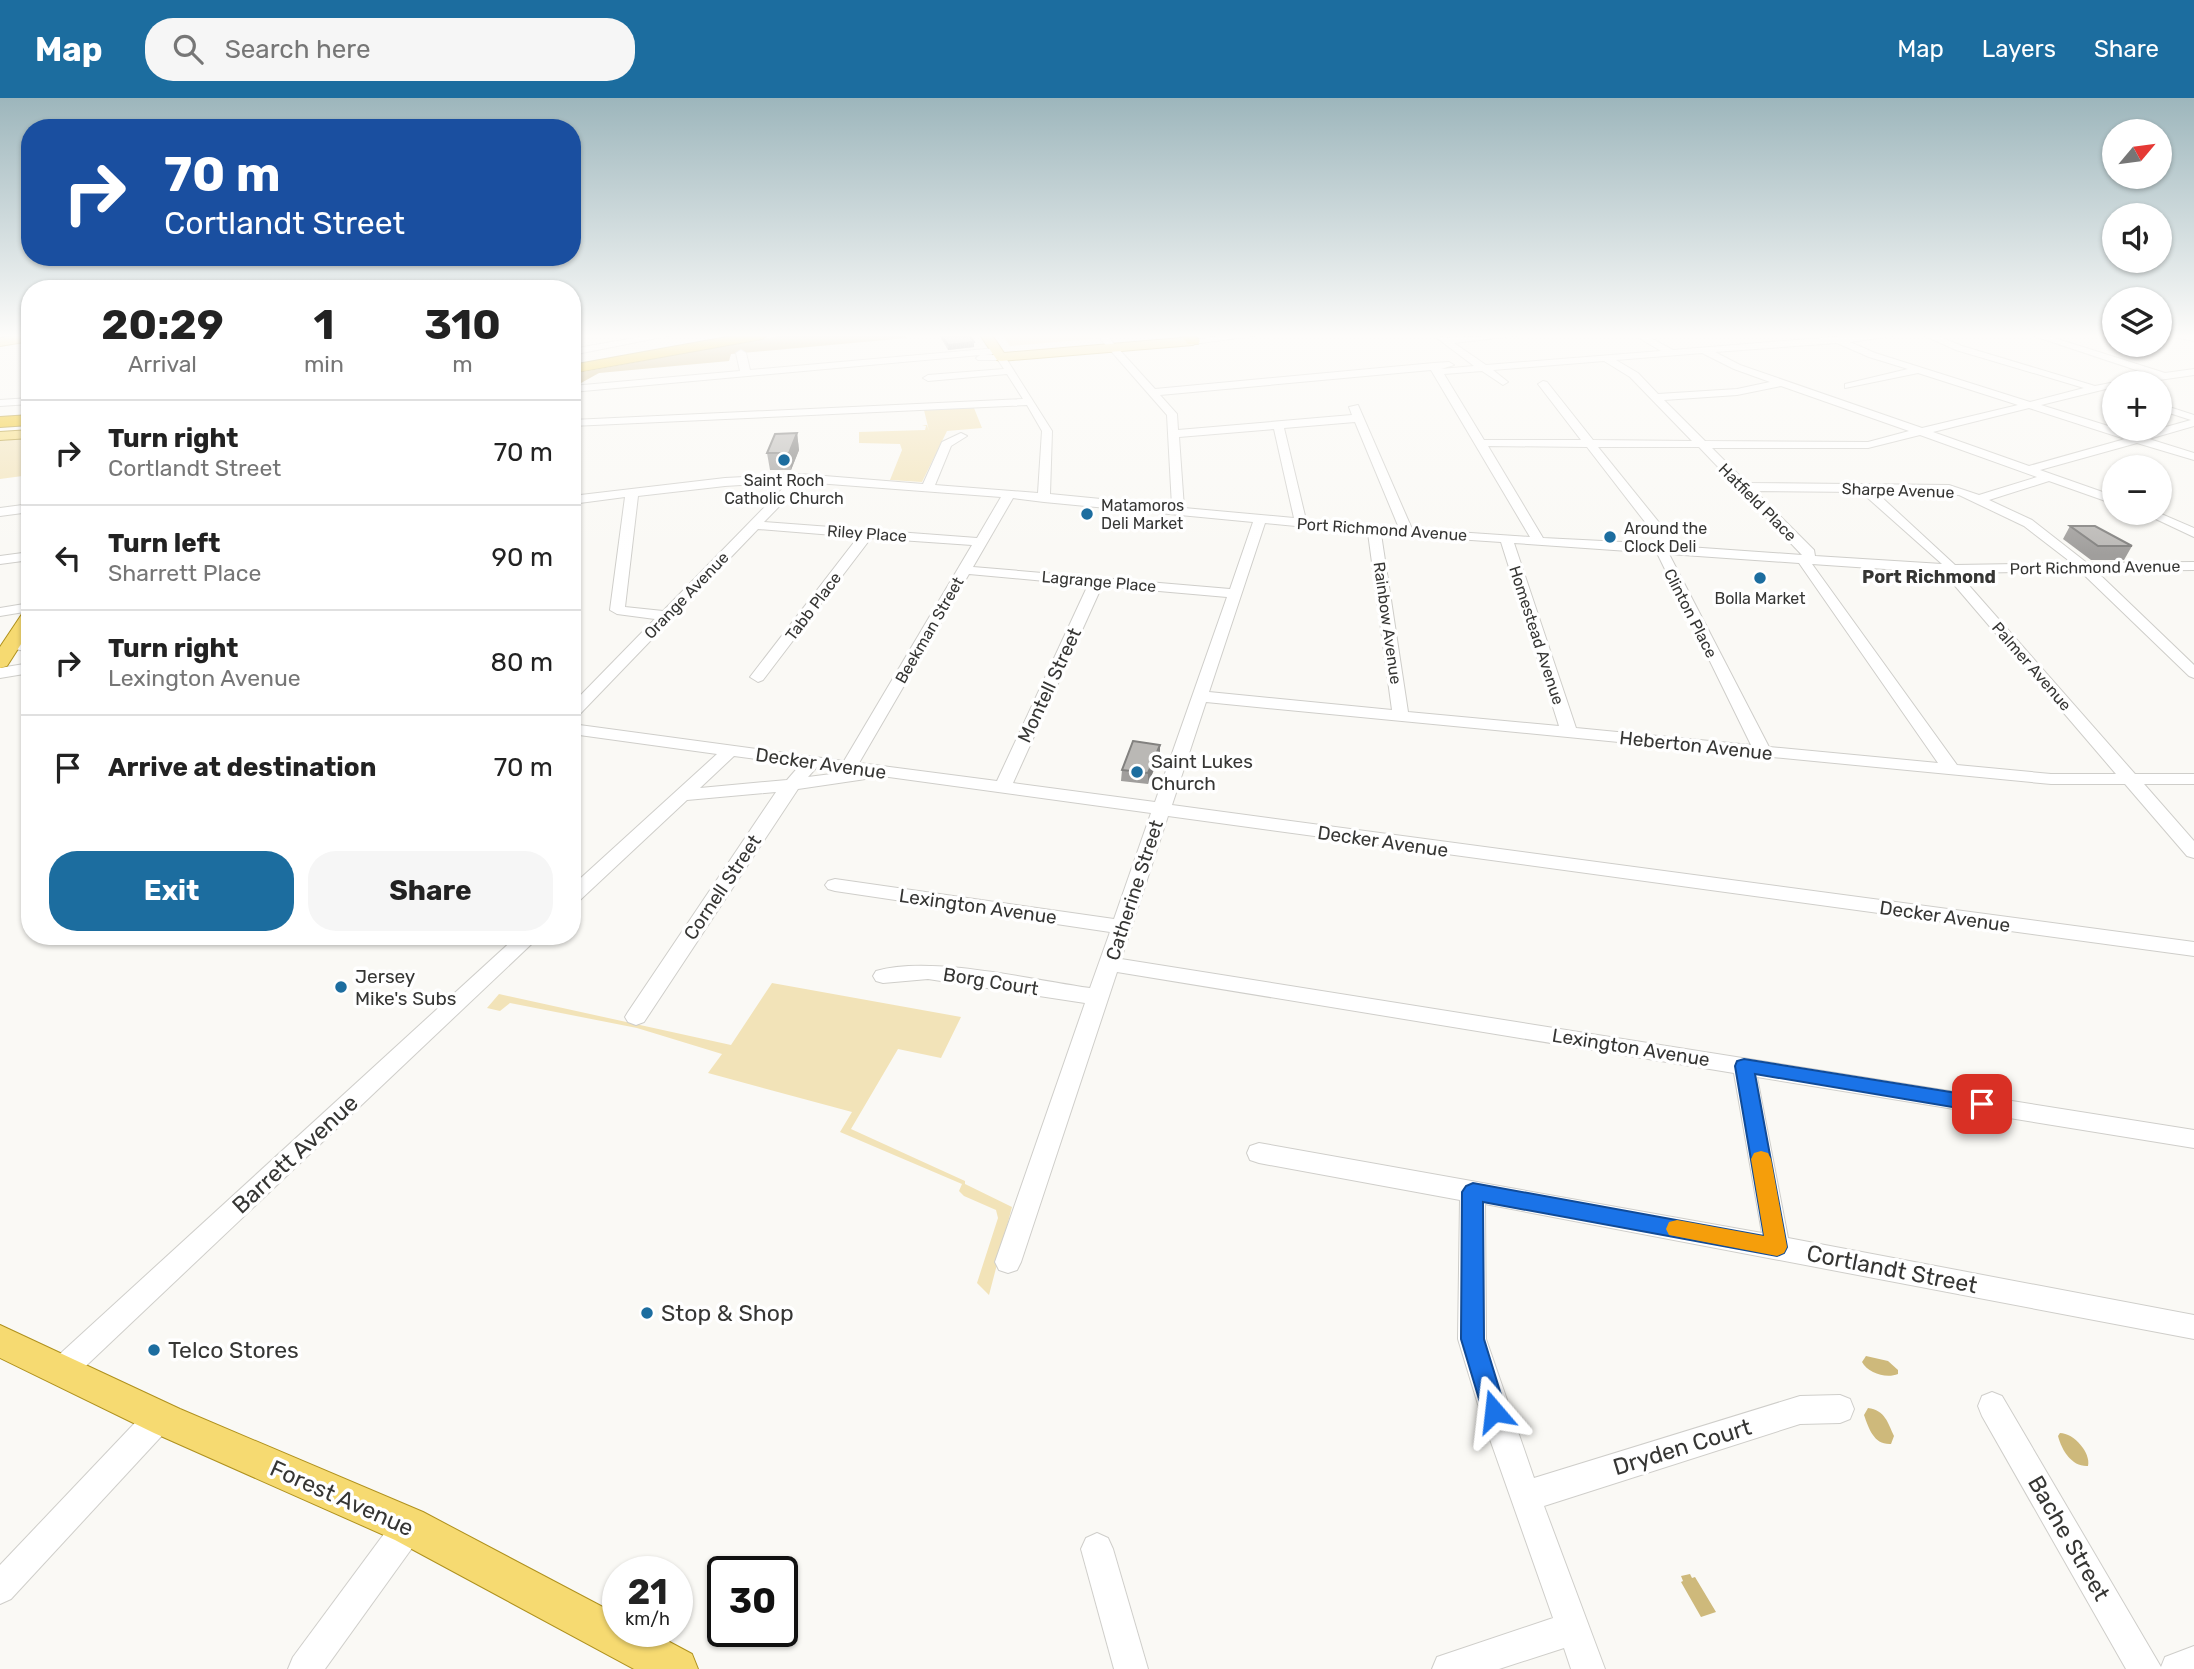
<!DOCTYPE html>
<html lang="en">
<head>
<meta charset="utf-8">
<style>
	:root { --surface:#fff; --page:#f6f6f6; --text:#222; --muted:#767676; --line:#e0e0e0; --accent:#1c6d9f }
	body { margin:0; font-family:Rubik,sans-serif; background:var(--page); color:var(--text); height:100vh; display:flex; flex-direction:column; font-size:26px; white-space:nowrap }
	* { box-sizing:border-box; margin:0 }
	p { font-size:23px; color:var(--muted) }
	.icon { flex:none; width:38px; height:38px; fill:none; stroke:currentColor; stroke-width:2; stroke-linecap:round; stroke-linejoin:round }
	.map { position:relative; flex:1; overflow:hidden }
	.drawer { position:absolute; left:21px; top:182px; width:560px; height:665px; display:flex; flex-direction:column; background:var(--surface); border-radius:28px; box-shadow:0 2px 5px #0004 }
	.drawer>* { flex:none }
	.banner { position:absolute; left:21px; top:21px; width:560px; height:147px; border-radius:28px; box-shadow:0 2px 5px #0004; background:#1a4fa0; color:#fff; overflow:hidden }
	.needle { width:46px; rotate:61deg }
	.tools { position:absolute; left:2102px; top:21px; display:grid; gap:14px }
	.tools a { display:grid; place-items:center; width:70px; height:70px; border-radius:50%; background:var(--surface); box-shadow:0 2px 5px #0004; font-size:35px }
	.speed { position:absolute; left:602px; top:1458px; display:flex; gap:14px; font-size:35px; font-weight:700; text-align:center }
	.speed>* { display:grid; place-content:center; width:91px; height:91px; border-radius:50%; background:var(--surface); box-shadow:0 2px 5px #0004; line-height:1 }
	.speed small { font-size:18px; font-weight:400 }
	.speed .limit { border:4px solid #111; border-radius:10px; background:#fff; color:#111 }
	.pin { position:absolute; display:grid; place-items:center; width:60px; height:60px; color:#fff; margin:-30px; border-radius:14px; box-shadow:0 4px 10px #0006 }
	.me { position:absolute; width:77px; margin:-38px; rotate:343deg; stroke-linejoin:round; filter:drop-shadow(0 0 5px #0008) }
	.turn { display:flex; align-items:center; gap:24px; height:147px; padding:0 28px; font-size:32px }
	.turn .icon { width:91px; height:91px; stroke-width:2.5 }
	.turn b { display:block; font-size:49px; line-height:60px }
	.eta { display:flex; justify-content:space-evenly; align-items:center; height:119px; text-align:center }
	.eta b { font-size:42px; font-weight:700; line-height:49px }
	.button { display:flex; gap:14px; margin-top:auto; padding:14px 28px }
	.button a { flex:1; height:80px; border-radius:28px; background:var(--accent); color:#fff; font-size:28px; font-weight:700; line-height:80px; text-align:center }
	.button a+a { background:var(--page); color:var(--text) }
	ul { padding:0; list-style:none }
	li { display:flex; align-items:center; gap:21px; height:105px; padding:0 28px; border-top:2px solid var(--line) }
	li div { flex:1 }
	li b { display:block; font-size:26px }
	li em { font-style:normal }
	header { display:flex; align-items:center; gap:42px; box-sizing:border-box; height:98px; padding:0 35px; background:var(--accent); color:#fff }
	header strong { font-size:33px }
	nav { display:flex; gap:38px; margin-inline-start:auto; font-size:24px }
	.search { width:490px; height:63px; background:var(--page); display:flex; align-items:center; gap:18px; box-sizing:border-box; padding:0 24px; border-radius:28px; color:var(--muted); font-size:26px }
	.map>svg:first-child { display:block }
	.green { fill:#f2e3b8 }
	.forest { fill:#cbb578 }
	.water { fill:#ceb97b }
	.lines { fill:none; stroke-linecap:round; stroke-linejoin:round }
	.minor-casing { stroke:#cfceca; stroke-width:2 }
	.major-casing { stroke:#af911e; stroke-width:2 }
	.highway-casing { stroke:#af911e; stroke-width:2 }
	.minor { fill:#fff; fill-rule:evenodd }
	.major { fill:#f6da71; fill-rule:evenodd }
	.highway { fill:#f0c212; fill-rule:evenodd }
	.wall { fill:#a09e9c }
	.shaded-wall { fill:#82817f }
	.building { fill:#bab8b5; stroke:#82817f; stroke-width:2 }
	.route { fill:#1a73e8; stroke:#114b97; stroke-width:2 }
	.slow { fill:#f59e0b }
	.poi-dot { fill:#1c6d9f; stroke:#fff; stroke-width:2.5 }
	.labels { text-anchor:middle; stroke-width:7; stroke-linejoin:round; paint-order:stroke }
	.far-poi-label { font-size:16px; fill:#363634; stroke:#fff }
	.far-street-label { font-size:16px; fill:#363634; stroke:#fff }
	.far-neighbourhood-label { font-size:18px; font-weight:bold; fill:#363634; stroke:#fff }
	.street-label { font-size:19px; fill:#363634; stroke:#fff }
	.poi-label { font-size:19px; fill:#363634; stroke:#fff; text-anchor:start }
	.near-street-label { font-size:23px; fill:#363634; stroke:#fff }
	.near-poi-label { font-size:23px; fill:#363634; stroke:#fff; text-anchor:start }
</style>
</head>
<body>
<header>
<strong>Map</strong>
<div class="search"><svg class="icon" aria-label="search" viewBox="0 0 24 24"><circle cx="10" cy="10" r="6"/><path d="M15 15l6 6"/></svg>Search here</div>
<nav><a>Map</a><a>Layers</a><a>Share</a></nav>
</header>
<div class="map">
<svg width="2194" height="1571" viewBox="0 0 2194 1571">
	<rect width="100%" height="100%" fill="#faf9f5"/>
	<g class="green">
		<polygon points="1002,237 1089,237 1092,241 1010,248"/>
		<polygon points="974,310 982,330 947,333 922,384 890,382 902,352 900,346 859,345 859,334 925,332 926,328 922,327 927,327 929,333 924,312"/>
		<polygon points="30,340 30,377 0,381 0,343"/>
		<polygon points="772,885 961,919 941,960 898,951 851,1031 965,1083 965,1086 1012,1109 989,1197 977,1185 998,1120 996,1112 964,1098 959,1093 962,1086 840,1034 852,1014 708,975 722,956 637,930 510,905 500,913 487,910 499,896 731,947"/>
	</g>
	<polygon class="forest" points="784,237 905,237 907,240 731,256 729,263 599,275 572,290 572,276"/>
	<g class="water">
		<path d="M 1866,1258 L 1888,1263 L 1898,1272 L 1898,1276 C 1886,1281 1868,1275 1862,1264 Z"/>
		<path d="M 1868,1310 C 1885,1312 1888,1325 1894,1338 L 1891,1346 C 1874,1347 1869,1331 1864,1317 Z"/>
		<path d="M 2060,1335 C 2074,1335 2091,1355 2088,1368 C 2072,1369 2062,1353 2058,1338 Z"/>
		<polygon points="1690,1476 1692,1480 1695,1479 1716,1514 1701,1519 1681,1484 1683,1483 1681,1478"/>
	</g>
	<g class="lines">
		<g class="minor-casing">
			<g id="minor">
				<polygon points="651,237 672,237 572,257 572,251"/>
				<path d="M 1097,237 L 1106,237 L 1155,291 L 1434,265 L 1449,264 L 1454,267 L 1441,271 L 1474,268 L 1433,237 L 1447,240 L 1522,237 L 1454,245 L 1486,267 L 1661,253 L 1634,237 L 1645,237 L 1673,252 L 1859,237 L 1900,237 L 1850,244 L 1875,255 L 2030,304 L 2084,290 L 1956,252 L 1923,237 L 1936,237 L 1962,248 L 2095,288 L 2151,277 L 2031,237 L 2045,237 L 2165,275 L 2194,271 L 2194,277 L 2138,285 L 2114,285 L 2114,289 L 2041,307 L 2137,337 L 2191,322 L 2160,312 L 2160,306 L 2194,317 L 2194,328 L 2149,341 L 2194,355 L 2194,362 L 2137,345 L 2040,372 L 2114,398 L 2114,406 L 2049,383 L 1989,402 L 2032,422 L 2087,465 L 2194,464 L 2194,472 L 2096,473 L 2194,567 L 2194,580 L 2189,578 L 2080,473 L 1958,475 L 2135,676 L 2194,676 L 2194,686 L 2144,686 L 2194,743 L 2194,760 L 2187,758 L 2125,686 L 2051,686 L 1206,604 L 1172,707 L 2194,844 L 2194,858 L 1168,718 L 1121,861 L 2194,1032 L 2194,1050 L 1757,979 L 1788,1140 L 2194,1217 L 2194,1241 L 1485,1106 L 1486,1241 L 1534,1380 L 1800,1298 L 1840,1297 L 1850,1301 L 1854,1311 L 1850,1321 L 1840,1325 L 1800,1326 L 1544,1408 L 1605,1571 L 1571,1571 L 1564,1550 L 1499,1571 L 1432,1571 L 1437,1559 L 1553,1520 L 1480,1313 L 1458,1241 L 1460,1102 L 1259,1065 L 1250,1062 L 1247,1055 L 1250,1048 L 1259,1045 L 1762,1135 L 1734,975 L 1117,874 L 1021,1164 L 1017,1172 L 1008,1175 L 999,1172 L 995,1164 L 1085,905 L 928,881 L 883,885 L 876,883 L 873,878 L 876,873 C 931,857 1032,882 1090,890 L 1110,834 L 835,793 L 828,791 L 825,787 L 828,783 L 835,781 L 1114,821 L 1151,715 L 867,676 L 865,681 L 859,682 L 798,691 L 644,924 L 636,927 L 628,924 L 625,919 L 628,914 L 776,694 L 687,702 L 579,803 L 572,805 L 572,788 L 717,656 L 572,636 L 572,626 L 844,663 L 972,447 L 871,440 L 763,582 L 758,584 L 750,579 L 858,439 L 758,431 L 578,618 L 572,620 L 572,606 L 655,521 L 617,516 L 610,512 L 625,399 L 572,406 L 572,398 L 725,380 L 800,376 L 923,386 L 942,344 L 961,335 L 967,338 L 951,348 L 935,387 L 1038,395 L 1042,333 L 1027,307 L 572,328 L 572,322 L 1023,301 L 1007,276 L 928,283 L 923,280 L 928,277 L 1004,271 L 998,262 L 978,262 L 976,260 L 980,257 L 572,294 L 572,288 L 740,273 L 736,255 L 741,252 L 746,255 L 750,272 L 997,250 L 1002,253 L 1000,255 L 985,257 L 1004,257 L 1052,333 L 1050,396 L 1172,408 L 1167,317 ZM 1837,245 L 1869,259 L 1908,271 L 1845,286 L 1845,290 L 1918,275 L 2018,307 L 1922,330 L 1740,267 L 1715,254 ZM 1702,255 L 1734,271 L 1770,284 L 1737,291 L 1658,296 L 1638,275 L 1616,262 ZM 1604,263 L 1630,279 L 1692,343 L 1593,342 L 1547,284 L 1543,283 L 1538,286 L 1581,342 L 1484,342 L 1444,276 L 1482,273 L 1503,287 L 1508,284 L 1493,272 ZM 1431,272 L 1530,439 L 1412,431 L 1358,307 L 1349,309 L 1352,317 L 1178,332 L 1177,316 L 1160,297 ZM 1781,288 L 1909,333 L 1868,344 L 1705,343 L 1664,302 L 1737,297 ZM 2029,310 L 2125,341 L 2029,368 L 1933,334 ZM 1355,324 L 1399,430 L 1306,422 L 1284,330 ZM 1274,331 L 1294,420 L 1184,410 L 1179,339 ZM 1920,337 L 2037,379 L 1979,397 L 1949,387 L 1747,385 L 1712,350 L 1868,350 ZM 1488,348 L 1587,349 L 1662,446 L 1543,440 ZM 1598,349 L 1699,349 L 1802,457 L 1674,448 L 1674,443 ZM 789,384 L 663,513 L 625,509 L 638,398 L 725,388 ZM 803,384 L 1001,399 L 977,440 L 764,424 ZM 1755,393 L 1861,394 L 1942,466 L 1815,458 L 1814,452 ZM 1876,394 L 1959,397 L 2024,428 L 2072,465 L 1955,467 ZM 1013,400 L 1044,404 L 1253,424 L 1230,491 L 973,469 ZM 1265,425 L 1368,435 L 1392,612 L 1209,594 ZM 1381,436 L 1501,444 L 1559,628 L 1408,614 ZM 1514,445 L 1657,455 L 1751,647 L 1576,630 ZM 1669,456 L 1799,465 L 1938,665 L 1769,649 ZM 1812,466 L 1944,475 L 2116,676 L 2051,676 L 1957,667 ZM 969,476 L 1088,487 L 997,683 L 859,665 ZM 1102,488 L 1227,499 L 1155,704 L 1013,685 ZM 734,658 L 800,667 L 787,682 L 700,690 ZM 817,669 L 847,674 L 808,679 Z"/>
				<polygon points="1225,237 1260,237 1193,246 1188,243"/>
				<polygon points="2173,237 2194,237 2194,243 2174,239"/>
				<polygon points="30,300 30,306 0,308 0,302"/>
				<polygon points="30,406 30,414 0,418 0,410"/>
				<polygon points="2143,415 2159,415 2194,430 2194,439"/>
				<polygon points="30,454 30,462 0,466 0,458"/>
				<polygon points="30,505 30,513 0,518 0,510"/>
				<polygon points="10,542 30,545 30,554 5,549 3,546 5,543"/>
				<polygon points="30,565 30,575 0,580 0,570"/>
				<polygon points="517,838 540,838 70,1283 60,1287 50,1283 46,1274 50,1265"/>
				<polygon points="1992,1294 2002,1298 2161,1569 2165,1559 2194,1548 2194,1571 2126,1571 1982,1318 1978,1308 1982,1298"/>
				<polygon points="159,1306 169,1310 174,1320 169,1330 11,1501 0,1506 0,1467 149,1310"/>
				<polygon points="409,1412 420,1417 425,1428 420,1439 325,1571 288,1571 293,1559 398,1417"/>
				<polygon points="1097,1435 1108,1440 1113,1451 1148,1571 1114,1571 1081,1451 1086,1440"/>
			</g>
		</g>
		<g class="major-casing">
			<g id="major">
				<polygon points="20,237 30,237 30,243 0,248 0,240"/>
				<polygon points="980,237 992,237 1004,255 1193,239 1199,243 1193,247 1001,263 997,262"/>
				<polygon points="30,332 30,340 0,342 0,334"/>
				<polygon points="30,512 30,532 7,568 0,570 0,549 24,513"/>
				<polygon points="0,1227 180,1311 423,1414 618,1517 618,1533 649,1533 692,1556 698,1571 634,1571 395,1442 154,1335 0,1260"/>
			</g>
		</g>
		<g class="highway-casing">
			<g id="highway">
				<polygon points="738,237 769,237 762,241 572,275 572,267"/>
				<polygon points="1180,237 1195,237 1200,243 1198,246 1188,246"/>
				<polygon points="30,317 30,327 0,329 0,319"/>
			</g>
		</g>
		<use href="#minor" class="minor"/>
		<use href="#major" class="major"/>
		<use href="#highway" class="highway"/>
	</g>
	<g class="wall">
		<polygon points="939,237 969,237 974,249 948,252"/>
		<polygon points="797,335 799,352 791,372 770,372 767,355"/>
		<polygon points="2070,428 2132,448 2124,462 2091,462 2063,441"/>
		<polygon points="1160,657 1148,686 1121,683 1122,672"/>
	</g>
	<g class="shaded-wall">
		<polygon points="974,244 974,249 948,252 948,247"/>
		<polygon points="797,335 799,352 791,372 789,355"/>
		<polygon points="1160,647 1160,657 1148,686 1148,675"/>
	</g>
	<g class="building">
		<polygon points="941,237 969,237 974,244 948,247"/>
		<polygon points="797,335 789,355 767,355 775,336"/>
		<polygon points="2070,428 2095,428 2132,448 2098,448"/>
		<polygon points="1133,643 1160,647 1148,675 1122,672"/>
	</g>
	<linearGradient id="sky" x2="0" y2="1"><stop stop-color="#9db6bc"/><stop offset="0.52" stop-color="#fdfcfa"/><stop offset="1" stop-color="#fdfcfa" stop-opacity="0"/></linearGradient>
	<rect width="2194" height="457" fill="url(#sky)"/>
	<polygon class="route" points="1744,961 1982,999 1989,1001 1992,1006 1989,1011 1982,1014 1755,976 1787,1149 1784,1155 1777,1158 1483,1104 1484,1241 1506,1313 1502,1321 1494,1324 1485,1321 1461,1241 1462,1094 1466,1088 1473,1085 1764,1138 1735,968 1737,963"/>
	<polygon class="slow" points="1761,1053 1768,1055 1771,1061 1787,1149 1784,1155 1777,1158 1669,1137 1666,1131 1669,1124 1677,1122 1764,1138 1751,1061 1754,1055"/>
	<g class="poi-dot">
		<circle cx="784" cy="362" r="7"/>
		<circle cx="1087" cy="416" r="7"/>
		<circle cx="1610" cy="439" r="7"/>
		<circle cx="1760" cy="480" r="7"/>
		<circle cx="1137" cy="674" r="7"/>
		<circle cx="341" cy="889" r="7"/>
		<circle cx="647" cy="1215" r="7"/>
		<circle cx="154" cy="1252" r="7"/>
	</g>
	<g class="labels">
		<g class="far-poi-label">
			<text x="784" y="388">Saint Roch<tspan x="784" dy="18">Catholic Church</tspan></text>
			<text x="1101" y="413" text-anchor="start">Matamoros<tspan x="1101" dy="18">Deli Market</tspan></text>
			<text x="1624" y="436" text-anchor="start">Around the<tspan x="1624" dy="18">Clock Deli</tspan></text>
			<text x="1760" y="506">Bolla Market</text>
		</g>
		<g class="far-street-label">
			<text transform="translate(1898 392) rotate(2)" y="6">Sharpe Avenue</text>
			<text transform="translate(1758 404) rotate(45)" y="6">Hatfield Place</text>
			<text transform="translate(1382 431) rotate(4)" y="6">Port Richmond Avenue</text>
			<text transform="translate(867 435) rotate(4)" y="6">Riley Place</text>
			<text transform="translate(2095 469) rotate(-1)" y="6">Port Richmond Avenue</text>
			<text transform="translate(1099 483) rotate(5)" y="6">Lagrange Place</text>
			<text transform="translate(686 497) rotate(-46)" y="6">Orange Avenue</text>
			<text transform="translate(813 508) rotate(-53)" y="6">Tabb Place</text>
			<text transform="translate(1691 515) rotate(63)" y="6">Clinton Place</text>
			<text transform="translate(1388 525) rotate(82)" y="6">Rainbow Avenue</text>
			<text transform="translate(929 532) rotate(-60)" y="6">Beekman Street</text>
			<text transform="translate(1537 537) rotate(72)" y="6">Homestead Avenue</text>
			<text transform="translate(2032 568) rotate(49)" y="6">Palmer Avenue</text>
		</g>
		<g class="far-neighbourhood-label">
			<text x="1929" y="485">Port Richmond</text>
		</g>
		<g class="street-label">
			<text transform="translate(1049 587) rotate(-65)" y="7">Montell Street</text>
			<text transform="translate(1696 647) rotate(6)" y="7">Heberton Avenue</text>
			<text transform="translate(821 665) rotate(8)" y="7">Decker Avenue</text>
			<text transform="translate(1383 743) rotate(8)" y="7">Decker Avenue</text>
			<text transform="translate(722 789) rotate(-56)" y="7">Cornell Street</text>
			<text transform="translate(1134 792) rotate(-72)" y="7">Catherine Street</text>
			<text transform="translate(978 808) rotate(8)" y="7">Lexington Avenue</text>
			<text transform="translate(1945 818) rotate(8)" y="7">Decker Avenue</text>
			<text transform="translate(991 883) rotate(9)" y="7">Borg Court</text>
			<text transform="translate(1631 949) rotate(9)" y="7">Lexington Avenue</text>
		</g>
		<g class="poi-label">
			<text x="1151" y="670">Saint Lukes<tspan x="1151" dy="22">Church</tspan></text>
			<text x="355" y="885">Jersey<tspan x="355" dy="22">Mike's Subs</tspan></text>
		</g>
		<g class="near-street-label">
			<text transform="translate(295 1056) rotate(-43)" y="8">Barrett Avenue</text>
			<text transform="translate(1892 1171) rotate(11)" y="8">Cortlandt Street</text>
			<text transform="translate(1682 1349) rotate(-17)" y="8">Dryden Court</text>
			<text transform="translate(342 1400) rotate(24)" y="8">Forest Avenue</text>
			<text transform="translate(2069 1440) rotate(60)" y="8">Bache Street</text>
		</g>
		<g class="near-poi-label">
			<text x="661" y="1223">Stop &amp; Shop</text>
			<text x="168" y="1260">Telco Stores</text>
		</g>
	</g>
</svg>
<div class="tools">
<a><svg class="needle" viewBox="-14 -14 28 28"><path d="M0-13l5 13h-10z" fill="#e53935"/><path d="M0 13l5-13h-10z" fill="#767676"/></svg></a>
<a><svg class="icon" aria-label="sound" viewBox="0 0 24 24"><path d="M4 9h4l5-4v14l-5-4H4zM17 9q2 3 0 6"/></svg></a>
<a><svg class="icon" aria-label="layers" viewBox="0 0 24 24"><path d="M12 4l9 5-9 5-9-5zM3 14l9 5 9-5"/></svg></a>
<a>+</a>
<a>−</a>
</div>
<div class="speed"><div>21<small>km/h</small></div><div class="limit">30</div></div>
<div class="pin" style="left:1982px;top:1006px;background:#d93025"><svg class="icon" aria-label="arrive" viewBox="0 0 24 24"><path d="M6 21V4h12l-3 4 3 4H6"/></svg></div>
<svg class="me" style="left:1494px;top:1313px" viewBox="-20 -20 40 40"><path d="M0-17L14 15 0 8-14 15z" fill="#1a73e8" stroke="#fff" stroke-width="4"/></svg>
<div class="banner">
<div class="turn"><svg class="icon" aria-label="right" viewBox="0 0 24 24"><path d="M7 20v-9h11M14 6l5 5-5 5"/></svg><div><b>70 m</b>Cortlandt Street</div></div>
</div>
<section class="drawer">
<div class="eta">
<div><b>20:29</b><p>Arrival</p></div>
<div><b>1</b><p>min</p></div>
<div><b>310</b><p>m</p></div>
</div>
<ul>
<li><svg class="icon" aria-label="right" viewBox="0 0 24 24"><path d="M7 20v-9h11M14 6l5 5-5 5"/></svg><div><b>Turn right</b><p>Cortlandt Street</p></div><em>70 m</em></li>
<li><svg class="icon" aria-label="left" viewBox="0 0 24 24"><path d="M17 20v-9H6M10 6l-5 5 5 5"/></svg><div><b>Turn left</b><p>Sharrett Place</p></div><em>90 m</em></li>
<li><svg class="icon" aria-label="right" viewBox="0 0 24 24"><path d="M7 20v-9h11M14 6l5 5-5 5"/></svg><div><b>Turn right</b><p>Lexington Avenue</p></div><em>80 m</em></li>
<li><svg class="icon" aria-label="arrive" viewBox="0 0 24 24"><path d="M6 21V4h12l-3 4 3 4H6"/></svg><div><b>Arrive at destination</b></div><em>70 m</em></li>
</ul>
<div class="button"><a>Exit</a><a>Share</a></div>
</section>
</div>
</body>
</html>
